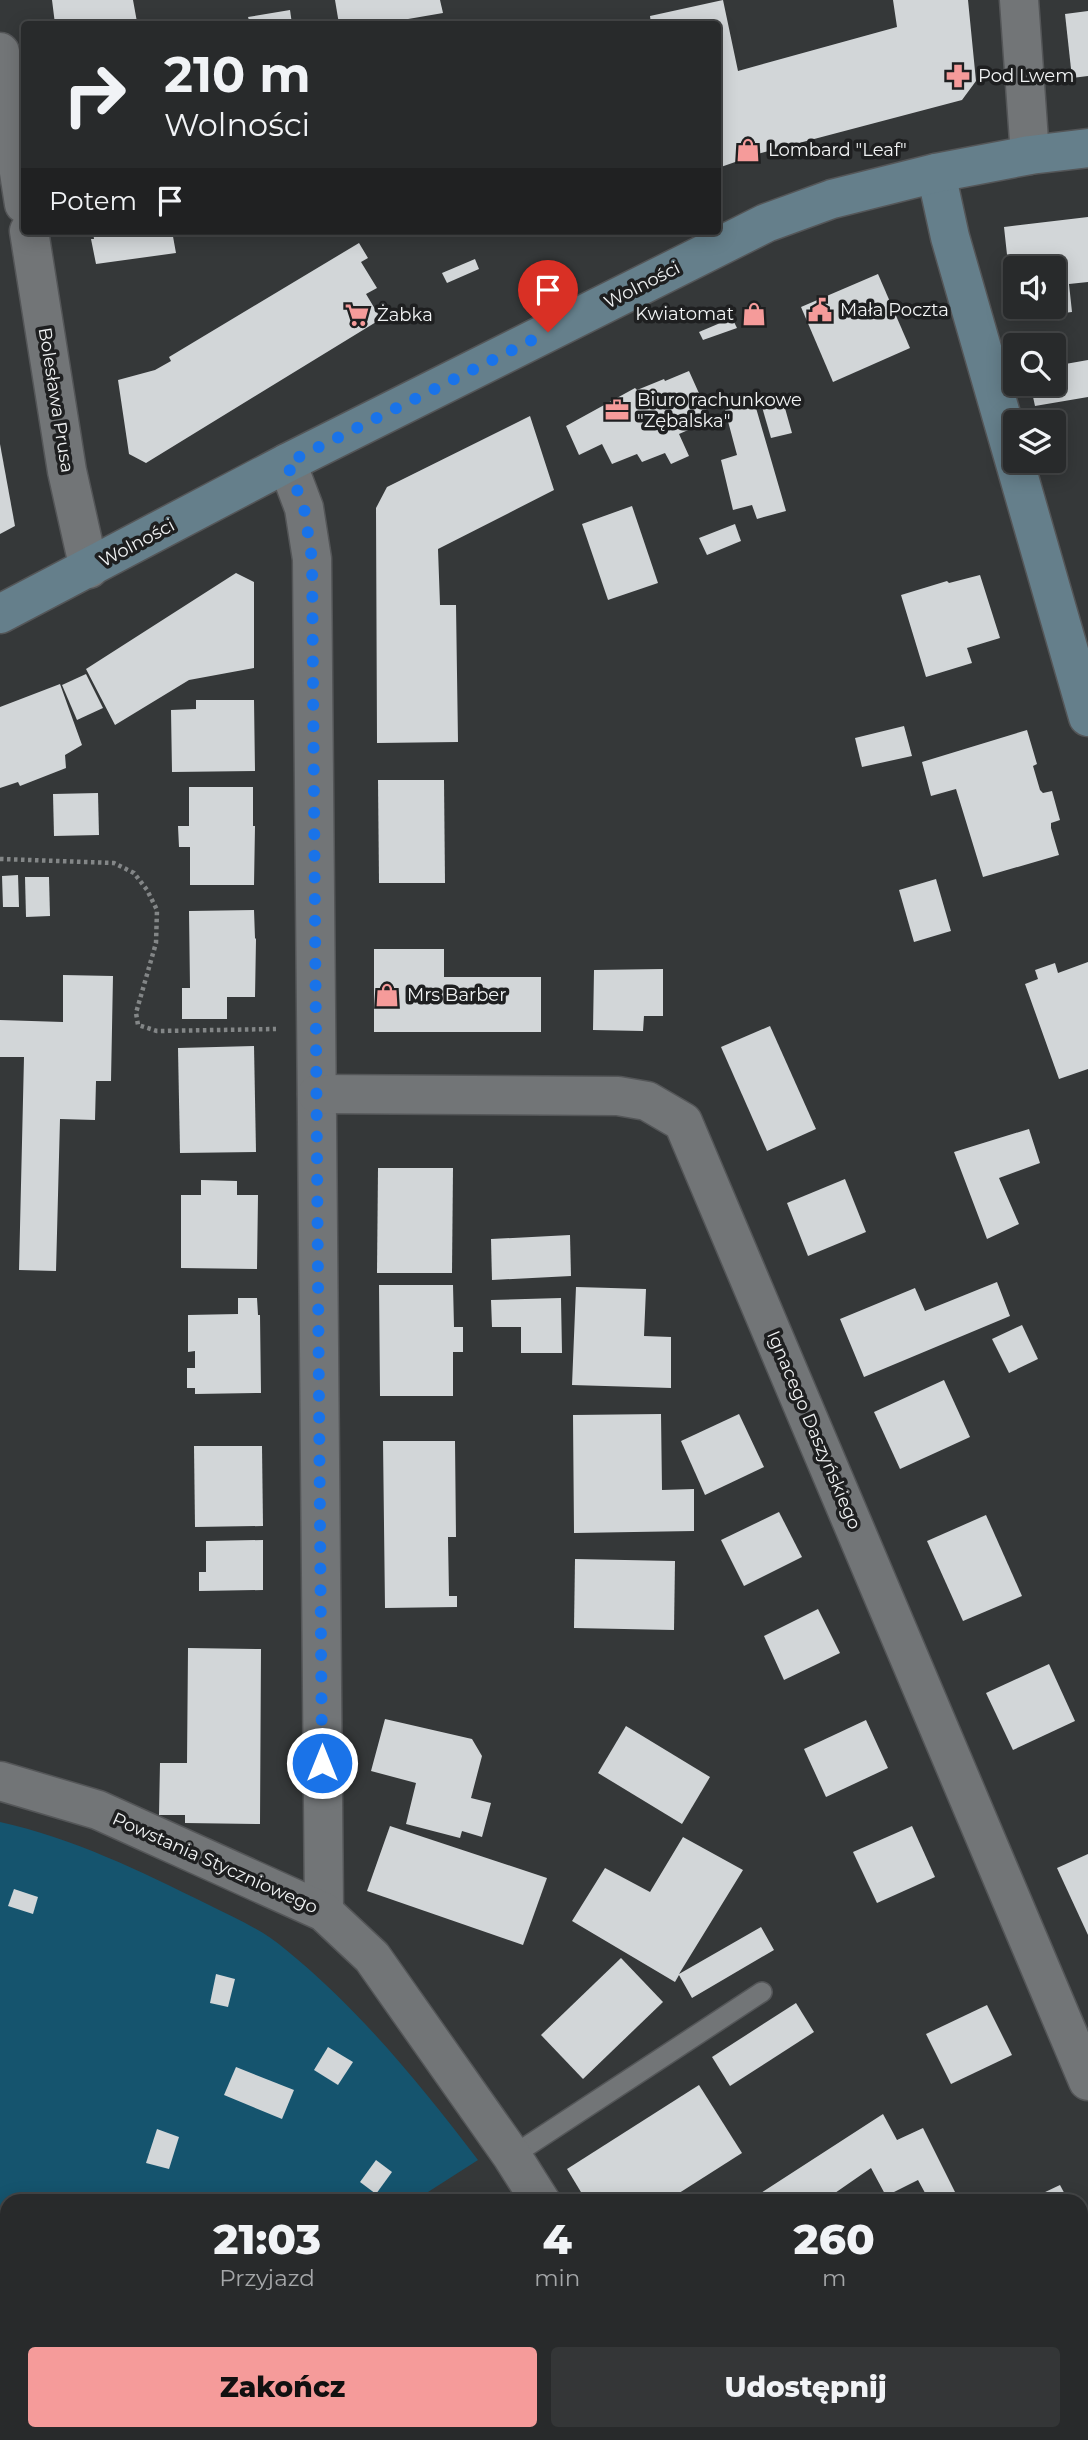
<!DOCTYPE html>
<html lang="pl">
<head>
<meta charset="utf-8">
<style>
	:root { --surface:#282a2b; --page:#343637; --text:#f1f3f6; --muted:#a5a7a9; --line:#444647; --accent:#f59b9a }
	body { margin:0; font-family:Montserrat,sans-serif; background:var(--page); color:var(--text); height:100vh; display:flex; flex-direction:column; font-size:26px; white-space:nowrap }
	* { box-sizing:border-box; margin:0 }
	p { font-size:23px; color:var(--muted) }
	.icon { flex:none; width:38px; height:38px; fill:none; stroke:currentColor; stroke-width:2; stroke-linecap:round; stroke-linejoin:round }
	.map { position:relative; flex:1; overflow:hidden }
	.drawer { position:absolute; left:0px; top:2194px; width:1088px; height:247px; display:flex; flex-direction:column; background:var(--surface); border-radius:21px 21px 0 0; box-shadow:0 4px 18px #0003,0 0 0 2px var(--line) }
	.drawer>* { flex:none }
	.guide { position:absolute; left:21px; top:21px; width:700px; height:214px; border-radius:7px; box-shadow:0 4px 18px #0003,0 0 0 2px var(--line); background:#282a2b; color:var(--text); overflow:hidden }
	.controls { position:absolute; left:1003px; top:256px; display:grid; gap:14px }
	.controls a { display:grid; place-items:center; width:63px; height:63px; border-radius:7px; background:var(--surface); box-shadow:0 4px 18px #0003,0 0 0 2px var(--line); font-size:35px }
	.pin { position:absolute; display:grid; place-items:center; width:60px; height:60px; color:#fff; margin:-72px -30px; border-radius:50% 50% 50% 0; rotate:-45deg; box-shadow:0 0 7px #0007 }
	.pin .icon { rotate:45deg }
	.me { position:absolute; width:77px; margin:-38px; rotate:0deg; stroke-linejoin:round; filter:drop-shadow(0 0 5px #0008) }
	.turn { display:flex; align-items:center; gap:24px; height:147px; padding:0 28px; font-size:32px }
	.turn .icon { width:91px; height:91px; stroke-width:2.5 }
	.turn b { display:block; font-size:49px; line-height:60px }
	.then { display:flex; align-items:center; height:66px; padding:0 28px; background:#0003; gap:14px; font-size:26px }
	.eta { display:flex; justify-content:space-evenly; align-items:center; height:119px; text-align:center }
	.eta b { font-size:42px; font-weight:800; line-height:49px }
	.primary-button { display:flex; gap:14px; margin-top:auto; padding:14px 28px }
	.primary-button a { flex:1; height:80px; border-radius:7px; background:var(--accent); color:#111; font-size:28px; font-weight:800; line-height:80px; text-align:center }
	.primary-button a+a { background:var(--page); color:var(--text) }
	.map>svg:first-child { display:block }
	.green { fill:#15546e }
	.building { fill:#d2d6d8; fill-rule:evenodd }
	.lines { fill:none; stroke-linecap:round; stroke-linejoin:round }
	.lane-casing { stroke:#545658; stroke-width:22 }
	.street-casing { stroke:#545658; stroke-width:41 }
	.secondary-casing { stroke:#545658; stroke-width:41 }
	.path { stroke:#838687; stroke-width:4.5; stroke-dasharray:3.5 3.5; stroke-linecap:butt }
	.lane { stroke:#727577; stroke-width:19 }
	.street { stroke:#727577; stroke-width:38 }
	.secondary { stroke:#657f8b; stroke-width:38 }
	.route { stroke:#1a73e8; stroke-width:12; stroke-dasharray:0 21.6 }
	.labels { text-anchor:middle; stroke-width:7; stroke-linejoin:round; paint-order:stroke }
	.poi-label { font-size:18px; fill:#f1f3f4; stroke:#1e1f20; text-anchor:start }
	.street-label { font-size:18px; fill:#f1f3f4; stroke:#1e1f20 }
</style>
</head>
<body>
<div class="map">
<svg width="1088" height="2440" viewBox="0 0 1088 2440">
	<rect width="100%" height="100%" fill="#353839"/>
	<path class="green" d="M 0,1822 C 73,1838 140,1871 207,1904 C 233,1917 263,1930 285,1949 C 360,2010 420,2084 478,2160 L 414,2201 L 7,2202 L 7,2434 L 171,2434 L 146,2440 L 0,2440 Z"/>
	<g class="building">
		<polygon points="52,0 133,0 137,22 145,21 146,24 55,24"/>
		<polygon points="335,0 440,0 443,13 379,24 339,24"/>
		<polygon points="723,0 738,71 897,27 893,0 968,0 976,81 962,100 761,153 718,168 718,24 651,24 650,16"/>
		<polygon points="290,10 292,24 250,24 248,17"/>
		<polygon points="1088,11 1088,76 1072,78 1065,14"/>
		<path d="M 1088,217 L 1088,282 L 1069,284 L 1072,312 L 1014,319 L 1004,227 ZM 1015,268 L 1054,268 L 1054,306 L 1015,306 Z"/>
		<polygon points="93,231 172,231 176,253 96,264 91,239 94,239"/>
		<polygon points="359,243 368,258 361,262 377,288 366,294 381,319 146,463 129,454 118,380 155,370 171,361 169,357"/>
		<polygon points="475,259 479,269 447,283 442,273"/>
		<polygon points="878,274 910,348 833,382 801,307"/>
		<polygon points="732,318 737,328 703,340 699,332"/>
		<polygon points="1088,360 1088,397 1035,406 1030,383 1054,383 1054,366"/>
		<polygon points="689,371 711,420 679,434 689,456 671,464 665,453 642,462 637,454 612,464 602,444 579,455 566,426 635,388 637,390 664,379 665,381"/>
		<polygon points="781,394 792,433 771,438 760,400"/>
		<polygon points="749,396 750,402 754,401 786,511 757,519 752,505 733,510 721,460 737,455 725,410 728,409 726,403"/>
		<polygon points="530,416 554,490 438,549 440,605 456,605 458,742 377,743 376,508 387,487"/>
		<polygon points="0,444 15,526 0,534"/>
		<polygon points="632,506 658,583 608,600 582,524"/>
		<polygon points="735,524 741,541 707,555 699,538"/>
		<polygon points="236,573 254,582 254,668 189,680 115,725 86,669"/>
		<polygon points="980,575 1000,638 967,648 972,663 926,677 901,595 947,581 949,583"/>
		<polygon points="86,674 103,708 77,720 62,685"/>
		<polygon points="60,684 82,745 65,755 66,768 20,786 18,782 0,788 0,707"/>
		<polygon points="196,700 254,700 255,771 172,772 171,710 196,709"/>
		<polygon points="904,726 912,756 862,767 855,738"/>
		<polygon points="1027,730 1037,764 1033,766 1040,790 1043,793 1052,791 1060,820 1051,823 1051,828 1059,855 983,877 956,789 931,796 922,762"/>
		<polygon points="378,780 444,780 445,883 379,883"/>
		<polygon points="189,787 253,787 253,826 255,826 254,885 190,885 190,847 179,847 178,826 189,826"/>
		<polygon points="98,793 99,835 54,836 53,794"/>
		<polygon points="18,875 19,907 3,907 2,876"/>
		<polygon points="25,877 49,877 50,916 26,917"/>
		<polygon points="936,879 951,931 914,942 899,890"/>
		<polygon points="254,910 255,938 256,939 255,997 227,997 227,1019 182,1019 182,988 190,988 189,911"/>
		<polygon points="374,949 444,949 444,977 541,977 541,1032 374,1032"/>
		<polygon points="1088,962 1088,1069 1059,1079 1025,984 1038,979 1035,970 1055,963 1058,973"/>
		<polygon points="663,969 663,1016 644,1016 643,1031 593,1030 594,970"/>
		<polygon points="63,975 113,976 111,1081 96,1081 95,1120 60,1119 56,1271 19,1270 24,1057 0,1057 0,1020 63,1022"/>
		<polygon points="770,1026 816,1129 767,1151 721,1047"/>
		<polygon points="254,1046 256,1152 180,1153 178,1048"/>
		<polygon points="1029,1129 1040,1163 999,1178 1019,1224 987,1239 954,1152"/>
		<polygon points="378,1168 453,1168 452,1273 377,1273"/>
		<polygon points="845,1179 866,1232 808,1256 787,1203"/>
		<polygon points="201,1180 237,1181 237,1195 258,1195 257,1269 181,1268 181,1195 201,1195"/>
		<polygon points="570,1235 571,1276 492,1280 491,1239"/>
		<polygon points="997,1282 1010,1316 864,1377 840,1319 915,1288 925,1311"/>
		<polygon points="379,1285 453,1285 454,1327 463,1327 463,1352 453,1352 453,1396 380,1396"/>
		<polygon points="576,1287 646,1289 644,1336 671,1337 671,1388 572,1385"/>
		<polygon points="238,1298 257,1298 258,1315 260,1315 261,1393 195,1394 195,1388 187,1388 187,1368 195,1368 195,1351 188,1352 188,1315 238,1314"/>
		<polygon points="561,1298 562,1353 521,1353 521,1327 492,1327 491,1300"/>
		<polygon points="1022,1325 1038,1359 1009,1373 992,1339"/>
		<polygon points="944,1380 970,1437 900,1469 874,1412"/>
		<polygon points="661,1414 662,1490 694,1489 694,1531 574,1533 573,1415"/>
		<polygon points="739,1414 764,1467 705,1495 681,1441"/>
		<polygon points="383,1441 455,1441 456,1537 448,1537 449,1596 457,1596 457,1607 385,1608"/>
		<polygon points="194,1446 262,1446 263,1526 195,1527"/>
		<polygon points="779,1512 802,1557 744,1586 721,1540"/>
		<polygon points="986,1515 1022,1596 963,1621 927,1541"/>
		<polygon points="263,1540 263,1590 199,1591 199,1572 206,1572 206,1541"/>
		<polygon points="575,1559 675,1561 674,1630 574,1628"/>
		<polygon points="818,1609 840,1653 784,1680 764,1636"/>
		<polygon points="188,1648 261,1649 260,1824 185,1823 185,1815 159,1815 160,1763 187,1763"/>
		<polygon points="1049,1664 1075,1721 1013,1750 986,1693"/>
		<polygon points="385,1719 472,1739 482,1756 471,1798 491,1803 482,1837 462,1831 460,1838 406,1824 416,1783 371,1771"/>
		<polygon points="866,1720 888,1768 826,1797 804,1749"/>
		<polygon points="626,1726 710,1777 682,1824 598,1773"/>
		<polygon points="390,1826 547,1878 523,1945 367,1891"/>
		<polygon points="912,1826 935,1877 877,1903 853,1852"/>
		<polygon points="683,1837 743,1870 679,1974 761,1927 774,1950 692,1998 679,1975 675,1982 572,1921 605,1868 650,1892"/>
		<polygon points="1088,1854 1088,1935 1057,1868"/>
		<polygon points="14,1889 38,1897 33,1914 8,1906"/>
		<polygon points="621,1958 663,2002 583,2079 541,2035"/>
		<polygon points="216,1974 235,1979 228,2007 210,2003"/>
		<polygon points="796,2003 814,2032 730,2086 712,2057"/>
		<polygon points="987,2005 1012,2055 951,2084 926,2034"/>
		<polygon points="328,2047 353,2062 338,2085 314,2070"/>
		<polygon points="236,2067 294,2090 282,2119 224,2095"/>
		<polygon points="699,2085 742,2153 665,2202 587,2202 567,2169"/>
		<polygon points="883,2114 897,2140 923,2128 960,2202 930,2202 918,2180 886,2196 871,2168 822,2202 747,2202"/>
		<polygon points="157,2129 179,2137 169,2169 146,2163"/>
		<polygon points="376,2160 392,2172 376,2194 360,2182"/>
		<polygon points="1060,2185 1069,2202 1024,2202"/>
		<polygon points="1082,2422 1088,2434 1088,2440 1053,2440 1063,2434 1082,2434"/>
		<polygon points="531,2434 598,2434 602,2440 534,2440"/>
	</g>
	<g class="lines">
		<g class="lane-casing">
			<polyline id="lane" points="512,2156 762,1992"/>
		</g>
		<g class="street-casing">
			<g id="street">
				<polyline points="1019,0 1030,155"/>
				<polyline points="0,52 24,204"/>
				<polyline points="29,231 67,471 89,569"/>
				<polyline points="287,463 304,508 312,559 324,1912"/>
				<polyline points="317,1094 618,1096 647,1101 683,1122 1088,2081"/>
				<polyline points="0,1781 98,1810 324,1912 372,1957 512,2156 541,2202"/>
				<polyline points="1082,2306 1088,2303"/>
				<polyline points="688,2434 692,2440"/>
				<polyline points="829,2440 838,2434"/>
			</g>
		</g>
		<g class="secondary-casing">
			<g id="secondary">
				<polyline points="936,173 950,237 1088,717"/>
				<polyline points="0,614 287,463 766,223 832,199 936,173 1030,155 1088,148"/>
			</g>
		</g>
		<polyline class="path" points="0,859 114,863 134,873 147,890 157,910 156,943 136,1013 138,1025 157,1031 276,1029"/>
		<use href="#lane" class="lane"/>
		<use href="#street" class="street"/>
		<use href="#secondary" class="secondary"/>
	</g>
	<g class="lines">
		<polyline class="route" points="322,1763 312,559 304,508 287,463 548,332"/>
	</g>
	<defs>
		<g id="pharmacy-bare" transform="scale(1.89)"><path d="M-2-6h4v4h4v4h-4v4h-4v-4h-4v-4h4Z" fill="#f59b9a" stroke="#1e1f20" stroke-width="2.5" paint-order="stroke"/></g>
		<g id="shop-bare" transform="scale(1.89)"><path d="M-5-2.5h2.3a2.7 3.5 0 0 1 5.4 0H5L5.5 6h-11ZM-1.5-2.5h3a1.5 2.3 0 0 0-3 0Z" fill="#f59b9a" stroke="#1e1f20" stroke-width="2.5" paint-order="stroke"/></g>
		<g id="civic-bare" transform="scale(1.89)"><path d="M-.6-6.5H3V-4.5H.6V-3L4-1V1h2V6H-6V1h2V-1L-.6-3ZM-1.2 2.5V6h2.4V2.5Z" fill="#f59b9a" stroke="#1e1f20" stroke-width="2.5" paint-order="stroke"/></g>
		<g id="supermarket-bare" transform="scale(1.89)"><path d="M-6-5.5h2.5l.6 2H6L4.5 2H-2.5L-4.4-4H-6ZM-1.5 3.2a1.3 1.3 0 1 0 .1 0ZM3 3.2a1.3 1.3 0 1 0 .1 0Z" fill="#f59b9a" stroke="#1e1f20" stroke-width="2.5" paint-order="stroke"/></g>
		<g id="office-bare" transform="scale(1.89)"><path d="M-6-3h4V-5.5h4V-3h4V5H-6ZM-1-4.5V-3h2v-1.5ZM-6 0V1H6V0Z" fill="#f59b9a" stroke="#1e1f20" stroke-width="2.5" paint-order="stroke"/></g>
	</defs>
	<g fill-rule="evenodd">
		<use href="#pharmacy-bare" x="958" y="76"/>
		<use href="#shop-bare" x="748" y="150"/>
		<use href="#civic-bare" x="820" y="310"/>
		<use href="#shop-bare" x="754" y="314"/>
		<use href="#supermarket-bare" x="357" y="315"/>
		<use href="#office-bare" x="617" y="410"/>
		<use href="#shop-bare" x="387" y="995"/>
	</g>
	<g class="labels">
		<g class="poi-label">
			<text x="978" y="82">Pod Lwem</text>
			<text x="768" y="156">Lombard "Leaf"</text>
			<text x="840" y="316">Mała Poczta</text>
			<text x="734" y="320" text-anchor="end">Kwiatomat</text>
			<text x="377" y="321">Żabka</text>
			<text x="637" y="406">Biuro rachunkowe<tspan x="637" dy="21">"Zębalska"</tspan></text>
			<text x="407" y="1001">Mrs Barber</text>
		</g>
		<g class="street-label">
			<text transform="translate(642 285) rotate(-27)" y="6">Wolności</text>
			<text transform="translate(56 400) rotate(81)" y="6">Bolesława Prusa</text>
			<text transform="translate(137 543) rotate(-28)" y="6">Wolności</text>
			<text transform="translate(814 1430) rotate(67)" y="6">Ignacego Daszyńskiego</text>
			<text transform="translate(215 1863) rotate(24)" y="6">Powstania Styczniowego</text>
		</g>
	</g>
</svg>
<div class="controls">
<a><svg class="icon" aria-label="sound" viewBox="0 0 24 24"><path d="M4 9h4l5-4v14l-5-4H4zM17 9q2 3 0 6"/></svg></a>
<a><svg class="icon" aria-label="search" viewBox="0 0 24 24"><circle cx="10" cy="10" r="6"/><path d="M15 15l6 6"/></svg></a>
<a><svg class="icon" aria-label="layers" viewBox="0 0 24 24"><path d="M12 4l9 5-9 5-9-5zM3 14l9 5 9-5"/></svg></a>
</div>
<div class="pin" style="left:548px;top:332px;background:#d93025"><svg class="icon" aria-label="arrive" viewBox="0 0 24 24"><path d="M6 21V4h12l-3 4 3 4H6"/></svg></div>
<svg class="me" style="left:322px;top:1763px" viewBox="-20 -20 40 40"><circle r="17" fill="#1a73e8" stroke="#fff" stroke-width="3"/><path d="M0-11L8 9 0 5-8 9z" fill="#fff"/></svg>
<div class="guide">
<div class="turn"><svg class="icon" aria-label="right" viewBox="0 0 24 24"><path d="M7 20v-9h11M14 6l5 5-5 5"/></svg><div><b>210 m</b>Wolności</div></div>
<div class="then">Potem<svg class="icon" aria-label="arrive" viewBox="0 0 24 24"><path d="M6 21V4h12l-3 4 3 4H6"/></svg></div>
</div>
<section class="drawer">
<div class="eta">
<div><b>21:03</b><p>Przyjazd</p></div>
<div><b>4</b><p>min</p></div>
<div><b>260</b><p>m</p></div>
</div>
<div class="primary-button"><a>Zakończ</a><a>Udostępnij</a></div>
</section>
</div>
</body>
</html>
